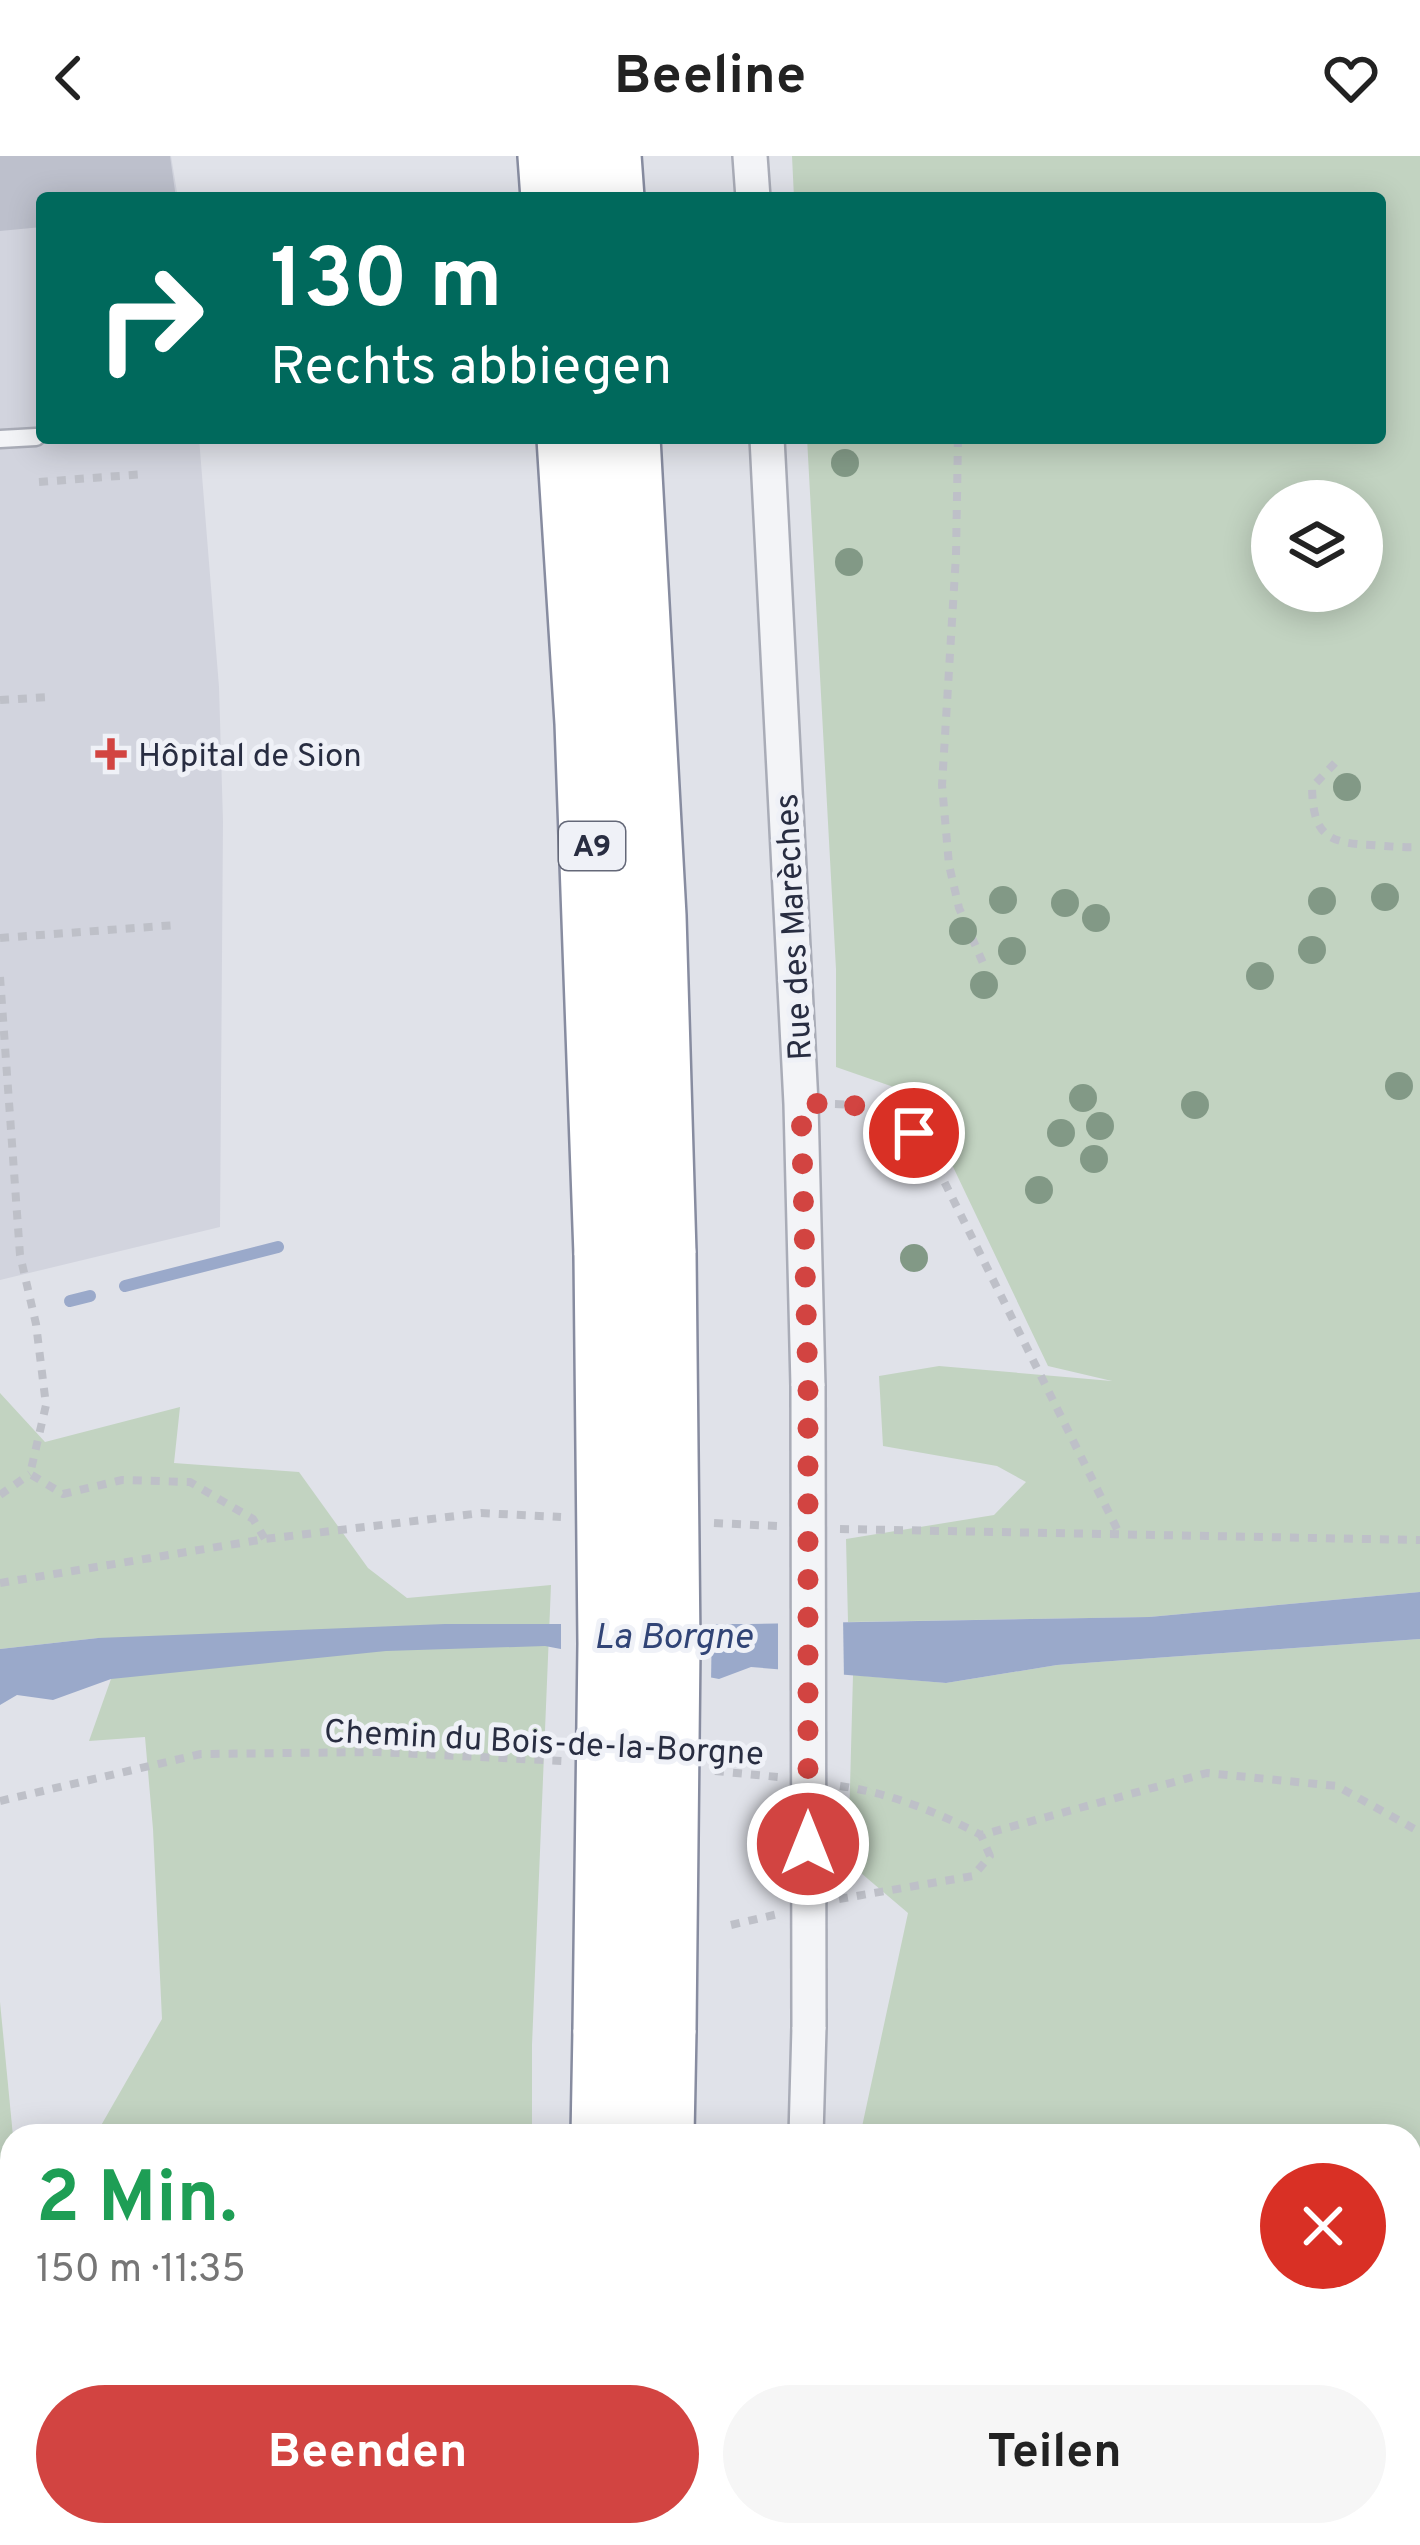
<!DOCTYPE html>
<html lang="de">
<head>
<meta charset="utf-8">
<style>
	:root { --surface:#fff; --page:#f6f6f6; --text:#222; --muted:#767676; --accent:#d24441 }
	body { margin:0; font-family:Overpass,sans-serif; background:var(--page); color:var(--text); height:100vh; display:flex; flex-direction:column; font-size:45px; white-space:nowrap }
	* { box-sizing:border-box; margin:0 }
	p { font-size:39px; color:var(--muted) }
	.icon { flex:none; width:66px; height:66px; fill:none; stroke:currentColor; stroke-width:2; stroke-linecap:round; stroke-linejoin:round }
	.map { position:relative; flex:1; overflow:hidden }
	.panel { position:absolute; left:0px; top:1968px; width:1422px; height:423px; display:flex; flex-direction:column; background:var(--surface); border-radius:36px 36px 0 0; box-shadow:0 6px 30px #0003 }
	.panel>* { flex:none }
	.guide { position:absolute; left:36px; top:36px; width:1350px; height:252px; border-radius:12px; box-shadow:0 6px 30px #0003; background:#00695c; color:#fff; overflow:hidden }
	.tools { position:absolute; left:1251px; top:324px; display:grid; gap:24px }
	.tools a { display:grid; place-items:center; width:132px; height:132px; border-radius:50%; background:var(--surface); box-shadow:0 6px 30px #0003; font-size:60px }
	.pin { position:absolute; display:grid; place-items:center; width:102px; height:102px; color:#fff; margin:-51px; border:6px solid #fff; border-radius:50%; box-shadow:0 3px 12px #0007 }
	.me { position:absolute; width:132px; margin:-66px; rotate:0deg; stroke-linejoin:round; filter:drop-shadow(0 0 9px #0008) }
	.turn { display:flex; align-items:center; gap:42px; height:252px; padding:0 36px; font-size:54px }
	.turn .icon { width:156px; height:156px; stroke-width:2.5 }
	.turn b { display:block; font-size:84px; line-height:102px }
	.round { display:grid; place-items:center; flex:none; width:126px; height:126px; border-radius:63px; background:var(--page) }
	.headline { display:flex; align-items:center; justify-content:space-between; height:204px; padding:0 36px }
	h1 { font-size:72px; font-weight:700; line-height:90px; color:#1e9e55 }
	.primary-button { display:flex; gap:24px; margin-top:auto; padding:24px 36px }
	.primary-button a { flex:1; height:138px; border-radius:72px; background:var(--accent); color:#fff; font-size:48px; font-weight:700; line-height:138px; text-align:center }
	.primary-button a+a { background:var(--page); color:var(--text) }
	header { display:flex; justify-content:space-between; align-items:center; height:156px; padding:0 36px; background:var(--surface); font-size:54px; font-weight:700 }
	.map>svg:first-child { display:block }
	.built { fill:#d2d4de }
	.green { fill:#c2d3c1; fill-rule:evenodd }
	.water { fill:#9aa9ca }
	.pier { fill:#e0e2e9 }
	.lines { fill:none; stroke-linecap:round; stroke-linejoin:round }
	.stream { stroke:#9aa9ca; stroke-width:12 }
	.building { fill:#bdc0cc }
	.service-casing { stroke:#a9acb7; stroke-width:21 }
	.minor-casing { stroke:#a9acb7; stroke-width:38 }
	.motorway-casing { stroke:#878ca0; stroke-width:68 }
	.path { stroke:#bec0c8; stroke-width:8; stroke-dasharray:9 9; stroke-linecap:butt }
	.service { stroke:#f3f4f7; stroke-width:16 }
	.minor { stroke:#f3f4f7; stroke-width:33 }
	.motorway { stroke:#fff; stroke-width:63 }
	.minor-bridge-casing { stroke:#a9acb7; stroke-width:38; stroke-linecap:butt }
	.motorway-bridge-casing { stroke:#878ca0; stroke-width:68; stroke-linecap:butt }
	.minor-bridge { stroke:#f3f4f7; stroke-width:33 }
	.motorway-bridge { stroke:#fff; stroke-width:63 }
	.tree { fill:#829986 }
	.route { stroke:#d24441; stroke-width:21; stroke-dasharray:0 37.8 }
	.poi-dot { fill:#d24441; stroke:#eff1f7; stroke-width:4.5 }
	.labels { text-anchor:middle; stroke-width:10; stroke-linejoin:round; paint-order:stroke }
	.shield { fill:#eff1f7; stroke:#646878; stroke-width:3 }
	.shield-label { font-size:30px; font-weight:bold; fill:#282d41 }
	.poi-label { font-size:33px; fill:#282d41; stroke:#eff1f7; text-anchor:start }
	.street-label { font-size:33px; fill:#282d41; stroke:#eff1f7 }
	.water-label { font-size:36px; font-style:italic; fill:#314476; stroke:#eff1f7 }
</style>
</head>
<body>
<header><svg class="icon" aria-label="back" viewBox="0 0 24 24"><path d="M15 5l-7 7 7 7"/></svg>Beeline<svg class="icon" aria-label="heart" viewBox="0 0 24 24"><path d="M12 20l-8-8c-3-5 5-10 8-4 3-6 11-1 8 4z"/></svg></header>
<div class="map">
<svg width="1420" height="2389" viewBox="0 0 1420 2389">
	<rect width="100%" height="100%" fill="#e0e2e9"/>
	<polygon class="built" points="0,0 171,0 178,42 42,42 42,282 199,282 219,531 223,665 220,1071 0,1124"/>
	<g class="green">
		<path d="M 792,0 L 1420,0 L 1420,1436 L 1149,1461 L 848,1466 L 846,1383 L 994,1359 L 1026,1326 L 997,1310 L 883,1290 L 879,1220 L 939,1210 L 1112,1225 L 1048,1210 L 945,994 L 908,936 L 836,911 L 836,813 L 807,282 L 1380,282 L 1380,42 L 794,42 ZM 1272,345 L 1362,345 L 1362,435 L 1272,435 Z"/>
		<polygon points="0,1237 45,1286 180,1251 174,1307 299,1316 368,1412 407,1442 551,1429 532,1889 532,1980 95,1980 162,1863 153,1673 145,1581 89,1585 111,1523 98,1482 0,1493"/>
		<polygon points="1420,1483 1420,2212 1410,2213 1410,1980 860,1980 908,1757 848,1706 853,1519 946,1527 1057,1509"/>
		<polygon points="0,1846 13,1980 12,2088 0,2093"/>
	</g>
	<polygon class="water" points="1420,1436 1420,1483 1057,1509 946,1527 751,1511 719,1523 545,1490 386,1495 111,1523 53,1544 17,1539 0,1549 0,1493 98,1482 445,1468 750,1468 1149,1461"/>
	<g class="pier">
		<polygon points="843,1460 844,1525 778,1520 778,1461"/>
		<polygon points="561,1462 712,1462 711,1527 561,1499"/>
	</g>
	<g class="lines">
		<g class="stream">
			<polyline points="125,1130 278,1091"/>
			<polyline points="70,1145 90,1140"/>
		</g>
	</g>
	<polygon class="building" points="0,0 170,0 176,42 42,42 42,71 0,75"/>
	<g class="lines">
		<g class="service-casing">
			<polyline id="service" points="0,283 36,281"/>
		</g>
		<g class="minor-casing">
			<g id="minor">
				<polyline points="750,0 753,42"/>
				<polyline points="767,282 801,948 808,1230"/>
				<polyline points="806,1980 809,1871"/>
				<polyline points="791,2389 791,2379"/>
			</g>
		</g>
		<g class="motorway-casing">
			<g id="motorway">
				<polyline points="550,0 553,42"/>
				<polyline points="609,0 612,42"/>
				<polyline points="569,282 587,567 606,1099"/>
				<polyline points="628,282 654,760 664,1097"/>
				<polyline points="603,1980 605,1874"/>
				<polyline points="662,1980 664,1874"/>
				<polyline points="587,2389 588,2379"/>
				<polyline points="646,2389 646,2379"/>
			</g>
		</g>
		<g class="path">
			<polyline points="958,282 956,399 942,629 949,709 959,752 986,814"/>
			<polyline points="39,326 145,318"/>
			<polyline points="0,544 50,541"/>
			<path d="M 1335,607 L 1312,631 C 1313,678 1326,687 1371,689 C 1387,690 1404,692 1420,691"/>
			<polyline points="0,782 176,769"/>
			<polyline points="0,821 20,1099 36,1168 46,1249 30,1318 63,1338 122,1324 190,1326 253,1363 265,1383"/>
			<path d="M 835,948 C 879,949 903,964 930,997 L 1120,1379"/>
			<polyline points="0,1339 30,1318"/>
			<polyline points="714,1367 777,1370"/>
			<polyline points="840,1373 1420,1384"/>
			<polyline points="0,1427 265,1383 481,1357 561,1361"/>
			<polyline points="715,1615 778,1621"/>
			<path d="M 840,1630 C 890,1637 937,1656 981,1679 L 1207,1617 L 1337,1630 L 1420,1676"/>
			<polyline points="0,1645 201,1598 377,1596 563,1605"/>
			<polyline points="839,1743 973,1720 990,1700 981,1679"/>
			<polyline points="731,1769 778,1758"/>
			<polyline points="0,2111 12,2107"/>
			<polyline points="451,2389 452,2379"/>
		</g>
		<use href="#service" class="service"/>
		<use href="#minor" class="minor"/>
		<use href="#motorway" class="motorway"/>
		<g class="minor-bridge-casing">
			<polyline id="minor-bridge" points="808,1230 809,1871"/>
		</g>
		<g class="motorway-bridge-casing">
			<g id="motorway-bridge">
				<polyline points="664,1097 668,1491 664,1874"/>
				<polyline points="605,1874 610,1488 606,1099"/>
			</g>
		</g>
		<use href="#minor-bridge" class="minor-bridge"/>
		<use href="#motorway-bridge" class="motorway-bridge"/>
	</g>
	<g class="tree">
		<circle cx="845" cy="307" r="14"/>
		<circle cx="849" cy="406" r="14"/>
		<circle cx="1347" cy="631" r="14"/>
		<circle cx="1385" cy="741" r="14"/>
		<circle cx="1003" cy="744" r="14"/>
		<circle cx="1322" cy="745" r="14"/>
		<circle cx="1065" cy="747" r="14"/>
		<circle cx="1096" cy="762" r="14"/>
		<circle cx="963" cy="775" r="14"/>
		<circle cx="1312" cy="794" r="14"/>
		<circle cx="1012" cy="795" r="14"/>
		<circle cx="1260" cy="820" r="14"/>
		<circle cx="984" cy="829" r="14"/>
		<circle cx="1399" cy="930" r="14"/>
		<circle cx="1083" cy="942" r="14"/>
		<circle cx="1195" cy="949" r="14"/>
		<circle cx="1100" cy="970" r="14"/>
		<circle cx="1061" cy="977" r="14"/>
		<circle cx="1094" cy="1003" r="14"/>
		<circle cx="1039" cy="1034" r="14"/>
		<circle cx="914" cy="1102" r="14"/>
	</g>
	<g class="lines">
		<path class="route" d="M 808,1688 L 808,1230 L 801,948 C 843,946 882,948 914,977"/>
	</g>
	<path class="poi-dot" d="M105 580h12v12h12v12h-12v12h-12v-12h-12v-12h12z"/>
	<g class="labels">
		<rect class="shield" x="559" y="666" width="66" height="48" rx="9"/>
		<g class="shield-label">
			<text x="592" y="700">A9</text>
		</g>
		<g class="poi-label">
			<text x="138" y="610">Hôpital de Sion</text>
		</g>
		<g class="street-label">
			<text transform="translate(792 771) rotate(-93)" y="12">Rue des Marèches</text>
			<text transform="translate(544 1585) rotate(3)" y="12">Chemin du Bois-de-la-Borgne</text>
		</g>
		<g class="water-label">
			<text x="673" y="1492">La Borgne</text>
		</g>
	</g>
</svg>
<div class="tools">
<a><svg class="icon" aria-label="layers" viewBox="0 0 24 24"><path d="M12 4l9 5-9 5-9-5zM3 14l9 5 9-5"/></svg></a>
</div>
<div class="pin" style="left:914px;top:977px;background:#d93025"><svg class="icon" aria-label="arrive" viewBox="0 0 24 24"><path d="M6 21V4h12l-3 4 3 4H6"/></svg></div>
<svg class="me" style="left:808px;top:1688px" viewBox="-20 -20 40 40"><circle r="17" fill="#d24441" stroke="#fff" stroke-width="3"/><path d="M0-11L8 9 0 5-8 9z" fill="#fff"/></svg>
<div class="guide">
<div class="turn"><svg class="icon" aria-label="right" viewBox="0 0 24 24"><path d="M7 20v-9h11M14 6l5 5-5 5"/></svg><div><b>130 m</b>Rechts abbiegen</div></div>
</div>
<section class="panel">
<div class="headline"><div><h1>2 Min.</h1><p>150 m · 11:35</p></div><a class="round" style="background:#d93025;color:#fff"><svg class="icon" aria-label="close" viewBox="0 0 24 24"><path d="M6 6l12 12M18 6L6 18"/></svg></a></div>
<div class="primary-button"><a>Beenden</a><a>Teilen</a></div>
</section>
</div>
</body>
</html>
